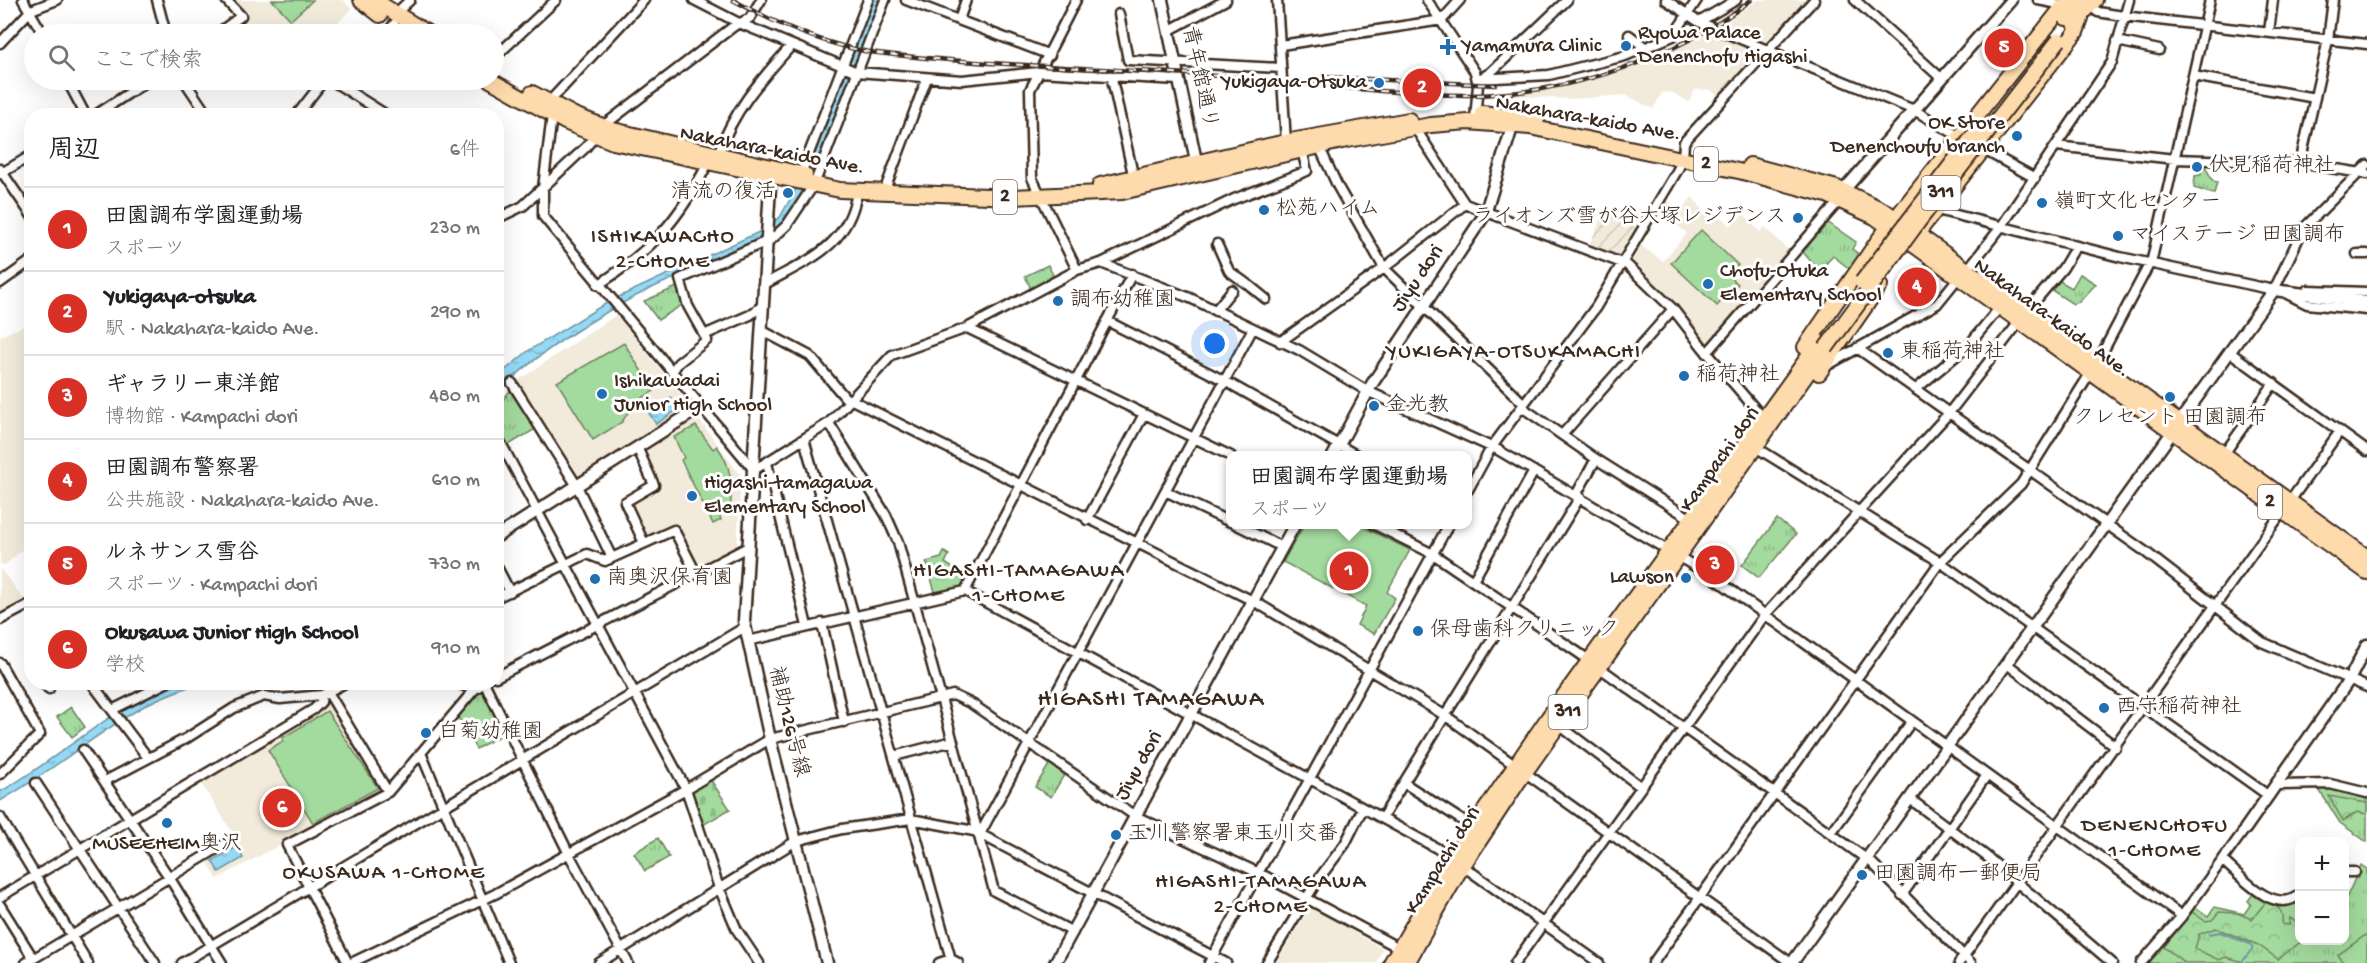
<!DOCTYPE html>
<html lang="ja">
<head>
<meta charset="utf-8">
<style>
  body { margin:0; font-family:"Gochi Hand","Klee One",sans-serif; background:#f2f2f2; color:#202124 }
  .controls { position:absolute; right:18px; bottom:18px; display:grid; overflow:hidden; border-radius:12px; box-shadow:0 6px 24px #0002 }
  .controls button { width:54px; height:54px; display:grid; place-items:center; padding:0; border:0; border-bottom:2px solid #e0e0e0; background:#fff; color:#202124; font:30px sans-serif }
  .you { position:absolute; left:1215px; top:344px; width:21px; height:21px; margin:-15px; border:4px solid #fff; border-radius:50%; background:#1a73e8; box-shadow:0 0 0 9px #1a73e833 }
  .badge { display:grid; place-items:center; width:39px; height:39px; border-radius:50%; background:#d93025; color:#fff; font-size:20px; font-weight:700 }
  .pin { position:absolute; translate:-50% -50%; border:3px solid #fff; box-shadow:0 2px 6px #0006 }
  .popup { position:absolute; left:1226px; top:451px; width:246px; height:78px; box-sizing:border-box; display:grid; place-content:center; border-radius:12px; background:#fff; filter:drop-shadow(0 2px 4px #0005); font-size:20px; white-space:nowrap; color:#757577 }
  .popup b { font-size:22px; color:#202124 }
  .popup::after { content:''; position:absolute; left:50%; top:100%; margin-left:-12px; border:12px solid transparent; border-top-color:#fff }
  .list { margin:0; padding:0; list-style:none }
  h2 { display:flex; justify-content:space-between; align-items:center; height:78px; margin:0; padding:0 24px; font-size:26px }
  h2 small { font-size:20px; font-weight:400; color:#757577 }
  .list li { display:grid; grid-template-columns:39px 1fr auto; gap:18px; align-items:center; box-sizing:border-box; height:84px; padding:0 24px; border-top:2px solid #e0e0e0 }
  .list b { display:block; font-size:22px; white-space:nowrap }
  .list p { margin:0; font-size:20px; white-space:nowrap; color:#757577 }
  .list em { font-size:20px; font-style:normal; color:#757577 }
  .icon { flex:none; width:33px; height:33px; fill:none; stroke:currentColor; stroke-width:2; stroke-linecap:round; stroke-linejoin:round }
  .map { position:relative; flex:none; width:2367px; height:963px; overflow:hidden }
  .search { position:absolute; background:#fff; box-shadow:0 6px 24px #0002; left:24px; top:24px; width:480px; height:66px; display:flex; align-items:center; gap:15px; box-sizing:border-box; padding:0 21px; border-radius:33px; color:#757577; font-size:22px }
  .panel { position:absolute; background:#fff; box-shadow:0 6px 24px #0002; left:24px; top:108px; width:480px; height:582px; border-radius:24px }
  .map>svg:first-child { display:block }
  .built { fill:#f2ebdc }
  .industrial { fill:url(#industrial-furrows) }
  .grass { fill:url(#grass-tufts); stroke:#6f825e; stroke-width:1.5 }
  .forest { fill:url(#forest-crowns); stroke:#6f825e; stroke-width:1.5 }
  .cemetery { fill:url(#cemetery-stones); stroke:#6f825e; stroke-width:1.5 }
  .garden { fill:#a3da9e; stroke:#6f825e; stroke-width:1.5 }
  .water { fill:url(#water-ripples); stroke:#7094a0; stroke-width:1.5 }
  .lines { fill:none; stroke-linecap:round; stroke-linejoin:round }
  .stream { stroke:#7094a0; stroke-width:2 }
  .minor-casing { stroke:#3b2a1e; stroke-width:13 }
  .tertiary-casing { stroke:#3b2a1e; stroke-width:15 }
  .primary-casing { stroke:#3b2a1e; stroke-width:18 }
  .minor { stroke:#fff; stroke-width:8 }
  .tertiary { stroke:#fff; stroke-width:10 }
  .primary { stroke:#fedbac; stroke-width:14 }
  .rail-casing { stroke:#3b2a1e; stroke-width:4.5 }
  .rail { stroke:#fff; stroke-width:2; stroke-dasharray:7; stroke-linecap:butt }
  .primary-bridge-casing { stroke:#3b2a1e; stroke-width:18; stroke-linecap:butt }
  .primary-bridge { stroke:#fedbac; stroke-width:14 }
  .poi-dot { fill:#1f6fb2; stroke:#fff; stroke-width:2 }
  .labels { text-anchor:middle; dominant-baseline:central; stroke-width:6; stroke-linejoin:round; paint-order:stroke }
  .shield { fill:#fff; stroke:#766a62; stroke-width:1.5 }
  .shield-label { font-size:20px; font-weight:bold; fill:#3b2a1e }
  .poi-label { font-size:21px; fill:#3b2a1e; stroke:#fff; text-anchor:start }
  .street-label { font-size:21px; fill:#3b2a1e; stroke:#fff }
  .neighbourhood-label { font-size:22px; letter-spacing:1.5px; fill:#3b2a1e; stroke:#fff }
  .quarter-label { font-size:24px; letter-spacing:1.5px; fill:#3b2a1e; stroke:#fff }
</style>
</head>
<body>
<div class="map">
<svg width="2367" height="963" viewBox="0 0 2367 963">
  <defs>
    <pattern id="industrial-furrows" width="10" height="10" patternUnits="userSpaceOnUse" patternTransform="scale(1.5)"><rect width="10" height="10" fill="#f2ebdc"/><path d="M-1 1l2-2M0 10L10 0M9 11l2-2" fill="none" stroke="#d0cabc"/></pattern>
    <pattern id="grass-tufts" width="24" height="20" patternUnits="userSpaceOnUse" patternTransform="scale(1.5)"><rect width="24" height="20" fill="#a3da9e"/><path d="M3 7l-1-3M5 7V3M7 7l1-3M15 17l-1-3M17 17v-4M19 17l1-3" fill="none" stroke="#8dbb88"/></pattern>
    <pattern id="forest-crowns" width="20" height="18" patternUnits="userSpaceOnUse" patternTransform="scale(1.5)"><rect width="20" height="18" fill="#a3da9e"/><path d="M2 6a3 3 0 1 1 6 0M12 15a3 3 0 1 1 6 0" fill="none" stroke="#8dbb88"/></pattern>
    <pattern id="cemetery-stones" width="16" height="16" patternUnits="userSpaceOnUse" patternTransform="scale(1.5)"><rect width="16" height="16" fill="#a3da9e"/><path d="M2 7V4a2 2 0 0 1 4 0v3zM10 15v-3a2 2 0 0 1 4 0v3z" fill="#8dbb88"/></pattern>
    <pattern id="water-ripples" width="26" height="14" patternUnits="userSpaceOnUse" patternTransform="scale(1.5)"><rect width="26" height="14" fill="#94daf6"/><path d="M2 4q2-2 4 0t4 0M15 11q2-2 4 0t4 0" fill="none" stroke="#80bbd2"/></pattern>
  </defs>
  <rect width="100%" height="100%" fill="#fff"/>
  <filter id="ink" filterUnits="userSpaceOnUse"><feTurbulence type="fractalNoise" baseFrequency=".0167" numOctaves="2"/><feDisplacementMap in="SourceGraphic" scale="12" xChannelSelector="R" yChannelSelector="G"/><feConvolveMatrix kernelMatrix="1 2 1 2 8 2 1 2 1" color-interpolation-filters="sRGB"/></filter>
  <g filter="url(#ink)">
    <path class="built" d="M232,0H343L352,9L326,34H255L243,23L247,15Z
      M1758,0H1810L1769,44L1719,27Z
      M1710,31L1756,52L1757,58L1720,97L1709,89L1695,90L1689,102L1671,92L1662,93L1653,109L1626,95L1570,99L1501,95L1541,90L1633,66Z
      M1692,197L1707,214L1714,210L1730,226L1744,214L1760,232L1765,227L1791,253L1706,348L1674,306L1632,262L1640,245L1663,261L1687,233L1658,210L1666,199L1681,211Z
      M616,315L690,406L578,479L516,382Z
      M31,323L32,525L29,528L31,542L5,565L0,564V336Z
      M698,418L741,476L737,546L698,567L679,531L645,540L630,504L657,488L658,483L644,453L645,449Z
      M0,568L27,603L0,617Z
      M325,701L331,702L333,712L383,789L217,879L206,859L233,844L230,838L234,835L201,783L314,714Z
      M1310,907L1383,949L1376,963H1276Z"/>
    <path class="industrial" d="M1604,212L1639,229L1624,258L1589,246Z"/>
    <path class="grass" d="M2199,163H2203L2213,181L2217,182L2214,194L2194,188L2195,176L2201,175Z
      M1827,222L1856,242L1852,249L1861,256L1851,270L1833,256L1819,271L1803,252Z
      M1048,265L1055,279L1032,291L1025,276Z
      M2080,274L2096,284L2079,302L2073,304L2050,289L2058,280L2072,288Z
      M679,286L684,304L658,320L644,301Z
      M512,388L537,428L507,446C493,419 492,412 512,388Z
      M1777,519L1796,534L1759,578L1742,565Z
      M944,552L949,555L945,563L968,578L962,589L936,595L926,562L941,558Z
      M483,688L508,731L476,749L455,712Z
      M71,707L85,727L72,737L57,717Z
      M1052,760L1067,770L1051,797L1035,787Z
      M2327,787L2367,795V842L2340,823L2318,788Z
      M658,838L669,857L645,871L634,853Z
      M2361,865L2367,869V963H2144L2194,906L2208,916L2215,907L2244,914L2251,904L2248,901L2257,888L2273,901L2299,895L2300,940H2344L2345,901Z"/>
    <path class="forest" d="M2329,796L2367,803V814L2357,812L2343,821Z
      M2266,902C2279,907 2284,910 2282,924L2289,925L2290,918L2299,925L2300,940L2302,941L2278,959L2258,945L2216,928L2199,934L2195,949L2219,960L2226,957L2240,961L2239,963H2185L2164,947L2192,912L2205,921L2212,920L2219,912L2237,913L2252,919Z"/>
    <path class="cemetery" d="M710,779L730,809L703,825L691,790Z"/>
    <path class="garden" d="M272,0H313L291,20Z
      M1701,230L1738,265L1729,276L1738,284L1717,306L1671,263Z
      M624,343L654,391L634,403L622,422L593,440L557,382Z
      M696,426L713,449L717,446C732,467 733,485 730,510L719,515L721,520L713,524L681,460L684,458L674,437Z
      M1304,525H1359L1410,550L1387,592L1395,598L1374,634L1357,625L1366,606L1283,562Z
      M327,711L378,788L313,823L268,750L283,741L282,738Z
      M2367,934V963H2344L2338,955Z"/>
    <path class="water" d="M871,0H881C867,38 852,77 838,115C824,153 811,195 784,225C759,253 700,267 665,282C619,302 527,357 497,395V377L528,351L608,302L759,232L780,217L806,171Z
      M671,397L679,409L656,424L648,412Z
      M173,683H199C181,690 161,696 144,706C94,735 51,772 0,801V792C60,758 109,709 173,683Z
      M237,847L243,858L219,872L212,861Z"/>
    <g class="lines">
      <path class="stream" d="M2209,934L2220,932L2250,944L2253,948L2241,963"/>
      <defs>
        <path id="minor" d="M23,0L43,34
          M157,0L166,34
          M694,0L739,23L857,72L962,80L1039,72L1178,80
          M906,0L1050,55
          M1076,0L1030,90L1032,178L1077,270
          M1277,0L1286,142
          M1427,0L1475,72L1478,85L1475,119
          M1666,0L1699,22L1914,110L1960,137
          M1855,0L1942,79
          M2038,0L2064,5
          M2090,6L2098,12L2123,16L2367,44
          M1119,14L1128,60L1281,68
          M394,15L410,0
          M959,20L966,0
          M1699,22L1736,0
          M1168,31L1226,0
          M2269,32L2273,0
          M217,34L241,16L226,0
          M387,34L394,24
          M1629,35L1646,48
          M2117,41L2159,50
          M0,43L31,10L57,0
          M1281,45L1442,20L1460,0
          M494,58L556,0
          M1111,75L1134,179
          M2193,76L2315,98
          M1481,78L1490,73L1567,0
          M1478,79L1549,75L1625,56L1673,36L1697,0
          M67,80L86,116
          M184,80L208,116
          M331,80L385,114
          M549,102L644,0
          M552,115L543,188V216L754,470L829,423L892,355L967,328L1077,270L1101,263L1190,298L1299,350L1367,391L1498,450L1713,577L2182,916
          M94,116L149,80
          M296,116L324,80
          M1415,128L1465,204
          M1318,144L1338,187L1384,268L1522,402L1526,410L1596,459L1691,519
          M2056,146L2175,159L2300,163L2367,174
          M1984,150L2035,178
          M718,154C735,108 759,82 791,46
          M2300,163L2328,40L2333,0
          M0,169L32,216
          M0,174L32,155
          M801,174L868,0
          M817,177L885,0
          M887,184L927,78
          M1937,210L2120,257L2274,290L2303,229L2367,165
          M496,219L523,206L586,147L603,126L734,26L750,18L761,0
          M1217,244L1229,271L1247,284
          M2357,254H2367
          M1101,263L1234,199L1307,171L1302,150
          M1967,270L2001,227L2112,62L2129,0
          M0,283L32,260
          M598,285C652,250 679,220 708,163
          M763,285C807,260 848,248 857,192
          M1250,286L1266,299
          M2308,290L2367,292
          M2287,294L2307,304L2367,310
          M1215,311L1232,290
          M2026,312L2063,268L2076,246
          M1107,321L1225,381L1358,456
          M967,328L1231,456
          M761,330L810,356L848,401
          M704,335L750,315L762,306
          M1280,342L1384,268L1465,204L1627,265L1673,309L1704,349L1758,412
          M1857,348L2143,550L2262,642L2367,687
          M1707,353L1840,200
          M2231,353L2367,451
          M2097,363L2152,259L2210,0
          M1828,365L1937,304L1958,278
          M672,372L678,363L707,340L688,306L680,279L772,239L787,225L813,186
          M512,383L577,486L612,558
          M1916,389L1968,346L2000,307
          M850,399L1257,603L1446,716L1791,963
          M829,423L886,515L898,542L994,891L1073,932
          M496,434L686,789L718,885L737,930L759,963
          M1562,435L1673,309
          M804,439L952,963
          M637,447L654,485L625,502L644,543
          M1762,451L1940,562L2269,796
          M2224,454L2274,383
          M767,463L807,626
          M1468,490L1491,448L1596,307L1677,171L1683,159L1684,142L1814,0
          M1165,491L1230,522
          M1576,495L1596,459
          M2290,501L2340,431
          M1087,520L1144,414
          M1235,524L1282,547
          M1373,524L1433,554L1589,660
          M496,565L510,592
          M1473,581L1534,471
          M965,591L1132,274
          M496,598L587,554L605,561L674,530L696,573
          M0,620L32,603
          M822,623L844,722
          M748,641L965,591L1453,857
          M0,663L40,734L0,774
          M2007,664L2116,747
          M1600,668L1872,863L1971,963
          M496,677L748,547
          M91,682L148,758
          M455,682L474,690
          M484,682L569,854L628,963
          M43,683L49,689
          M328,692L388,792
          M112,710L168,682
          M1559,725L1641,787
          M83,750L169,877L222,963
          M421,753L509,963
          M894,756L953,741
          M105,781L187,738L234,708L264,696L280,699L322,695L347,682
          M36,783L155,963
          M1404,783L1474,828
          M2277,785L2330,784L2367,793
          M1910,799L1986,856L2112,963
          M0,817L88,963
          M1382,818L1580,497
          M1831,833L1912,721
          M980,834L1252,330
          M2223,861C2241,876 2275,917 2300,894
          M1463,866L1599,963
          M2344,872H2355
          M1902,895L1987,775
          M0,897L314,709L321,702L322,695
          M0,905L33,958
          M26,963L230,841
          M182,963L745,627
          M348,963L287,845L388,792L474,690L486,682
          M351,963L495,894L686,789L770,739L953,695L972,704L1135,816L1261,874L1399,948
          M599,963L796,841L842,829L911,819L974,831L1226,963
          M939,963L951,959L958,963
          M1209,963L1449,524
          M1267,963L1317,881L1345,844L1363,808
          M1515,963L1764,616L1949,413L2020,321
          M1653,963L1940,562L2021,484L2091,372
          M1959,963L2283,511
          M2141,963L2182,916L2245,829"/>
        <path id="tertiary" d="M1162,0L1198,170
          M771,170L744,621L770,739L827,963
          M1844,190L2011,0
          M1333,456L1372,384L1485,214L1515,118
          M496,537L701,407
          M2245,829L2349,680L2367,645
          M1055,963L1295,524
          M1792,963L2274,290L2367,302"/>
        <path id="primary" d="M361,0L380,15
          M374,0L429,34
          M2066,18L2080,0
          M2074,23L2095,0
          M490,80L565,122L613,142L840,190L1013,197L1122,192L1342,141L1431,125L1468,122L1530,127L1743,172L1827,195L1875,217L2367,572
          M532,93L574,115L613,130L805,175
          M1482,113L1537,120
          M1750,165L1837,188L1885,211L2367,557
          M1100,185L1290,141L1409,120
          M1912,240L2076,32L2081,19
          M1805,347L1880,238L2068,0
          M1819,373L1880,285
          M1391,963L1453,857L1548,718L1819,342
          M1407,963L1458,873L1518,782L1819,357"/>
      </defs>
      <use href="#minor" class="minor-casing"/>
      <use href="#tertiary" class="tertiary-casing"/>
      <use href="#primary" class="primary-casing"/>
      <use href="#minor" class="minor"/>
      <use href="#tertiary" class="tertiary"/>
      <use href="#primary" class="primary"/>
      <defs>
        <path id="rail" d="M733,0C776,24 820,43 869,52C975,65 1083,67 1190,74C1282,80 1374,94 1467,95C1565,95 1673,61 1751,0
          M1324,77L1495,85"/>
      </defs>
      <use href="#rail" class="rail-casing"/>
      <use href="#rail" class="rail"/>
      <defs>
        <path id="primary-bridge" d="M1862,282L1981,126
          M1826,348L1918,222L2059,40"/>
      </defs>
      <use href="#primary-bridge" class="primary-bridge-casing"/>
      <use href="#primary-bridge" class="primary-bridge"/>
    </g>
  </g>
  <g class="poi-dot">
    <circle cx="1626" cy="46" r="6"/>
    <path d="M1445 38h6v6h6v6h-6v6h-6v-6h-6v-6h6z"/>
    <circle cx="1379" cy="83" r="6"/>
    <circle cx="2017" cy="136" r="6"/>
    <circle cx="2197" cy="167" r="6"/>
    <circle cx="788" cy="193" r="6"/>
    <circle cx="2042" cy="203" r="6"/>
    <circle cx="1264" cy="210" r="6"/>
    <circle cx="1798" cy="218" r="6"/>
    <circle cx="2118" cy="236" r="6"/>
    <circle cx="1708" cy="284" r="6"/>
    <circle cx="1058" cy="301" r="6"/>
    <circle cx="1888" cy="353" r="6"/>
    <circle cx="1684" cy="376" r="6"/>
    <circle cx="602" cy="394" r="6"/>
    <circle cx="2170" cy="397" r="6"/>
    <circle cx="1374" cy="406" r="6"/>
    <circle cx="692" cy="496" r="6"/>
    <circle cx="1686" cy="578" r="6"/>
    <circle cx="595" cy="579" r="6"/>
    <circle cx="1418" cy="631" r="6"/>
    <circle cx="2104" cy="708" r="6"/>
    <circle cx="426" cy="733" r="6"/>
    <circle cx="167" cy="823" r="6"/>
    <circle cx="1116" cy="835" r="6"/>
    <circle cx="1862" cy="875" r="6"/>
  </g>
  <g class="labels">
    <g class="shield">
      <rect x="1694" y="147" width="24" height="34" rx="4.5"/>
      <rect x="1921.5" y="176" width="39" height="34" rx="4.5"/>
      <rect x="993" y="180" width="24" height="34" rx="4.5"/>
      <rect x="2258" y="485" width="24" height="34" rx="4.5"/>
      <rect x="1548.5" y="695" width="39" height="34" rx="4.5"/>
    </g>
    <g class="shield-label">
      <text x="1706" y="164">2</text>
      <text x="1941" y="193">311</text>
      <text x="1005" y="197">2</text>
      <text x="2270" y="502">2</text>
      <text x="1568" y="712">311</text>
    </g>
    <g class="poi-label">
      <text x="1638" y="34">Ryowa Palace<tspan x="1638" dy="24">Denenchofu Higashi</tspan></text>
      <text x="1462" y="47">Yamamura Clinic</text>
      <text x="1367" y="83" text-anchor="end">Yukigaya-Otsuka</text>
      <text x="2005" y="124" text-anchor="end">OK Store<tspan x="2005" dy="24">Denenchoufu branch</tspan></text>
      <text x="2209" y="167">伏見稲荷神社</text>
      <text x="776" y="193" text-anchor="end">清流の復活</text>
      <text x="2054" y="203">嶺町文化センター</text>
      <text x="1276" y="210">松苑ハイム</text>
      <text x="1786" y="218" text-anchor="end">ライオンズ雪が谷大塚レジデンス</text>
      <text x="2130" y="236">マイステージ 田園調布</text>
      <text x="1720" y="272">Chofu-Otuka<tspan x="1720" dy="24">Elementary School</tspan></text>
      <text x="1070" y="301">調布幼稚園</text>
      <text x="1900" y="353">東稲荷神社</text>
      <text x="1696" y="376">稲荷神社</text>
      <text x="614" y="382">Ishikawadai<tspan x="614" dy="24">Junior High School</tspan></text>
      <text x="1386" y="406">金光教</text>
      <text x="2170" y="419" text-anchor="middle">クレセント 田園調布</text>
      <text x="704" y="484">Higashi-tamagawa<tspan x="704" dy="24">Elementary School</tspan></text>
      <text x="1674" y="578" text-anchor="end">Lawson</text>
      <text x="607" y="579">南奥沢保育園</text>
      <text x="1430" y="631">保母歯科クリニック</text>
      <text x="2116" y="708">西守稲荷神社</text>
      <text x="438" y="733">白菊幼稚園</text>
      <text x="1128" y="835">玉川警察署東玉川交番</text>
      <text x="167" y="845" text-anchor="middle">MUSEEHEIM奥沢</text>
      <text x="1874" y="875">田園調布一郵便局</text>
    </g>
    <g class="street-label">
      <text transform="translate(1198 78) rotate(78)">青年館通り</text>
      <text transform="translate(1588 120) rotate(10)">Nakahara-kaido Ave.</text>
      <text transform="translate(772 152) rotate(11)">Nakahara-kaido Ave.</text>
      <text transform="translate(1419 279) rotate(-56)">Jiyu dori</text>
      <text transform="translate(2051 319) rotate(36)">Nakahara-kaido Ave.</text>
      <text transform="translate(1721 460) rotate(-55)">Kampachi dori</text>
      <text transform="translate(787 722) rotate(76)">補助126号線</text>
      <text transform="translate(1140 766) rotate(-61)">Jiyu dori</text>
      <text transform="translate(1444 861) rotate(-58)">Kampachi dori</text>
    </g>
    <g class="neighbourhood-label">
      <text x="663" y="238">ISHIKAWACHO<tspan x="663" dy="25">2-CHOME</tspan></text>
      <text x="1514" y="353">YUKIGAYA-OTSUKAMACHI</text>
      <text x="1019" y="572">HIGASHI-TAMAGAWA<tspan x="1019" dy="25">1-CHOME</tspan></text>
      <text x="2155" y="827">DENENCHOFU<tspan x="2155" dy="25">1-CHOME</tspan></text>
      <text x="384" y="874">OKUSAWA 1-CHOME</text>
      <text x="1261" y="883">HIGASHI-TAMAGAWA<tspan x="1261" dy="25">2-CHOME</tspan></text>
    </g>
    <g class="quarter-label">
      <text x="1151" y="700">HIGASHI TAMAGAWA</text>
    </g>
  </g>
</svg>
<div class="controls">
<button>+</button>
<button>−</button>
</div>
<div class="you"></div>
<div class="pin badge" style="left:1349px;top:571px">1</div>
<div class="popup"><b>田園調布学園運動場</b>スポーツ</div>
<div class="pin badge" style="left:1422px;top:88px">2</div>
<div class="pin badge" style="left:1715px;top:565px">3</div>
<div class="pin badge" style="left:1917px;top:287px">4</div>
<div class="pin badge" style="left:2004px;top:48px">5</div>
<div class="pin badge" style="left:282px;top:808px">6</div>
<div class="search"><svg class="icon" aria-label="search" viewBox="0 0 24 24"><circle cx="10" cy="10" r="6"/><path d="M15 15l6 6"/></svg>ここで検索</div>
<section class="panel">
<h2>周辺<small>6件</small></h2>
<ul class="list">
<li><span class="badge">1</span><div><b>田園調布学園運動場</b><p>スポーツ</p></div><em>230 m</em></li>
<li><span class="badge">2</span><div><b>Yukigaya-otsuka</b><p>駅 · Nakahara-kaido Ave.</p></div><em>290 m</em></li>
<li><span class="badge">3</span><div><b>ギャラリー東洋館</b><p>博物館 · Kampachi dori</p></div><em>480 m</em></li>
<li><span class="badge">4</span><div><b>田園調布警察署</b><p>公共施設 · Nakahara-kaido Ave.</p></div><em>610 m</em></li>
<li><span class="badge">5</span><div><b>ルネサンス雪谷</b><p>スポーツ · Kampachi dori</p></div><em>730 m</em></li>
<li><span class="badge">6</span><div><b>Okusawa Junior High School</b><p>学校</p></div><em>910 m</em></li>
</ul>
</section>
</div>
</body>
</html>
